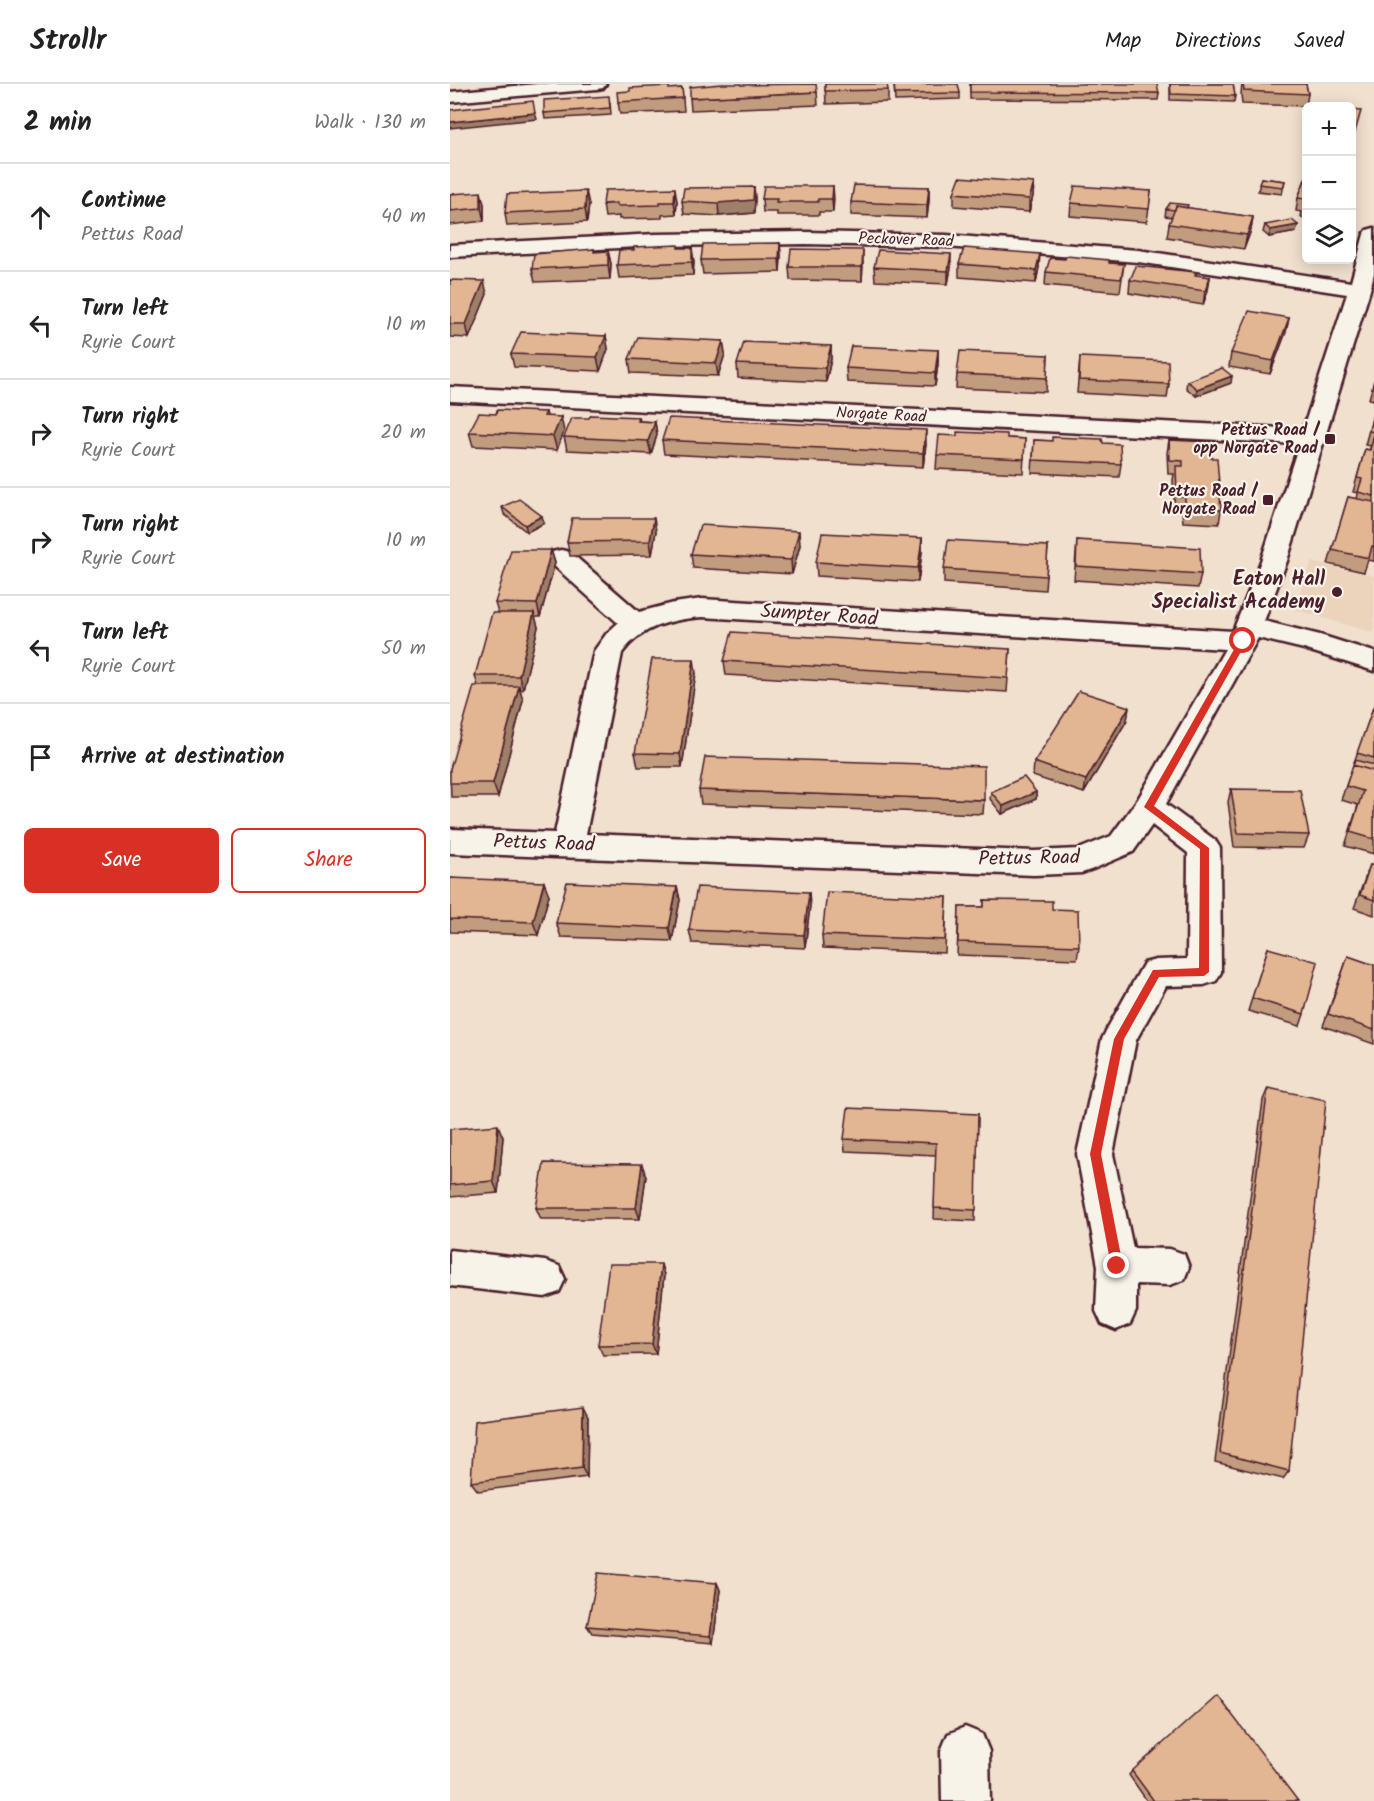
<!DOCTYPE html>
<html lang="en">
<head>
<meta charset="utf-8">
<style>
  body { margin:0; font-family:Kalam,sans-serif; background:#f2f2f2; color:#222 }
  .controls { position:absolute; right:18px; top:18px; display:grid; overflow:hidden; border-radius:9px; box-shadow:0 3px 15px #0003 }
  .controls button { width:54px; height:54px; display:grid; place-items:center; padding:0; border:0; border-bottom:2px solid #e0e0e0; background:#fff; color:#222; font:30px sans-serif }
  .stop { position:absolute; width:18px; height:18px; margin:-14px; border:4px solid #d93025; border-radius:50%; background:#fff }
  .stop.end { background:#d93025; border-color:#fff; box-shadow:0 2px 6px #0008 }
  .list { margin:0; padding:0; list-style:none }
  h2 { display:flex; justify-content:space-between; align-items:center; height:78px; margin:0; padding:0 24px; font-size:26px }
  h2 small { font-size:20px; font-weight:400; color:#767676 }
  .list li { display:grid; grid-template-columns:39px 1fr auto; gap:18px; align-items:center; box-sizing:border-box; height:108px; padding:0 24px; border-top:2px solid #e0e0e0 }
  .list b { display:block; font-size:22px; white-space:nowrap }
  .list p { margin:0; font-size:20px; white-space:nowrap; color:#767676 }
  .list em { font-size:20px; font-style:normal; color:#767676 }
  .actions { display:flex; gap:12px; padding:18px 24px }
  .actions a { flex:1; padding:14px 0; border:2px solid #d93025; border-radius:9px; text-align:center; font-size:21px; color:#d93025 }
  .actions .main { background:#d93025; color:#fff }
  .icon { flex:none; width:33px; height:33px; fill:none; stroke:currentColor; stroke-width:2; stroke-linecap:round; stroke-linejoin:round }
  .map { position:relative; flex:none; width:924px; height:1717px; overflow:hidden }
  header { display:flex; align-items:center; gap:36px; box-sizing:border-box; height:84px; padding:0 30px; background:#fff; border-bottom:2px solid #e0e0e0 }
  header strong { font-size:28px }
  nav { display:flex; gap:33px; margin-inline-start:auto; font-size:21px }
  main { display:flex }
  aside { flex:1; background:#fff }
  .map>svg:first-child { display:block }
  .built { fill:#ecd3bc }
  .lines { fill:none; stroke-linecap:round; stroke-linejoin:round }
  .minor-casing { stroke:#4a1f2b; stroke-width:5 }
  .minor { fill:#f7f3e8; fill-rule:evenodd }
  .wall { fill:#c29c7e; stroke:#4a1f2b; stroke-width:1.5 }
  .shaded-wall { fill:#9e7f67; stroke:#4a1f2b; stroke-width:1.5 }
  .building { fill:#e2b593; stroke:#4a1f2b; stroke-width:1.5 }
  .route { fill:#d93025 }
  .poi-dot { fill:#4a1f2b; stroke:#f7f3e8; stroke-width:2 }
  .labels { text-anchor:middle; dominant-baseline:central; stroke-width:4.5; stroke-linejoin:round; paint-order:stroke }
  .far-street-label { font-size:16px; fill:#4a1f2b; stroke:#f7f3e8 }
  .far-poi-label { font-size:16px; font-weight:bold; fill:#4a1f2b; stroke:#f7f3e8; text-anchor:end }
  .poi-label { font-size:20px; font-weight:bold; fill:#4a1f2b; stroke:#f7f3e8; text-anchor:end }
  .street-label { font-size:20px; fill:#4a1f2b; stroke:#f7f3e8 }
</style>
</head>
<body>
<header>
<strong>Strollr</strong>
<nav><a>Map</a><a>Directions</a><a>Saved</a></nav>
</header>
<main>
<aside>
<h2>2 min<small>Walk · 130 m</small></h2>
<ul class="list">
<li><svg class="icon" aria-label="ahead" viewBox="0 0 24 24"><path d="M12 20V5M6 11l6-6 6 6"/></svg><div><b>Continue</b><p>Pettus Road</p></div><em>40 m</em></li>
<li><svg class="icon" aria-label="left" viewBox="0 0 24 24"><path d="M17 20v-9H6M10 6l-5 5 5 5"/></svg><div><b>Turn left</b><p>Ryrie Court</p></div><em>10 m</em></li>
<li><svg class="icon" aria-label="right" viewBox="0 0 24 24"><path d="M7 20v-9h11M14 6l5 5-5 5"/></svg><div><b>Turn right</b><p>Ryrie Court</p></div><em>20 m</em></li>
<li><svg class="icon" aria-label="right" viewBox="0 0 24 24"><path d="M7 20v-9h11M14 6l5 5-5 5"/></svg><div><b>Turn right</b><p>Ryrie Court</p></div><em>10 m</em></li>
<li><svg class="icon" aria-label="left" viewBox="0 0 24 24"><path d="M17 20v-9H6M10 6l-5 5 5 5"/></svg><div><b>Turn left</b><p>Ryrie Court</p></div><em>50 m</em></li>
<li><svg class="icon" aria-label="arrive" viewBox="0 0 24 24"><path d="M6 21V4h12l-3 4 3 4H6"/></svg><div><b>Arrive at destination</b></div></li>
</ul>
<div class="actions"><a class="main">Save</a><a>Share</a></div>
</aside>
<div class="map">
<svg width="924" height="1717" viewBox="0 0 924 1717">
  <rect width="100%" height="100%" fill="#f1e0ce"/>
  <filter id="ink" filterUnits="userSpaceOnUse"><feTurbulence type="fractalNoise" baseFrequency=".0167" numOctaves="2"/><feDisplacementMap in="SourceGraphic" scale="12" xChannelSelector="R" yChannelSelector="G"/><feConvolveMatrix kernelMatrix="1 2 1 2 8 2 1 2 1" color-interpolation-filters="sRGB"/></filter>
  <g filter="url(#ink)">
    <path class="built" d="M862,478L924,492V549L843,525Z"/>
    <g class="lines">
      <defs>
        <path id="minor" d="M87,0H156L153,4L147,5L0,18V8Z
          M924,144V189L920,206L837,477L814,537L870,551L924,568V587L854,565L808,554L716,720L765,756L770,764L771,888L766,897L754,901L716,902L686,956L663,1070L683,1164L720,1165L734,1170L739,1183L734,1196L720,1201L686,1200V1227L680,1240L666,1246L652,1240L646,1227L648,1182L627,1070L652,955L657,945L694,879L706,876L737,875L738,769L702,741L683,768L643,785L632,789L584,791L0,769V745L105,749L144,567L157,549L168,539L102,480L98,474L102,468L111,466L120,468L189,528L224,519L252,515L783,547L811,477L849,360L0,317V303L853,345L897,210L688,178L496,163L355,160L206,162L0,173V161L206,150L355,148L496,151L688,166L901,198L914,150L917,146ZM252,533L775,565L688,715L661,752L629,765L584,767L136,750L172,569C192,542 220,536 252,533Z
          M0,1166L95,1177L109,1182L115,1195L109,1208L95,1213L0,1202Z
          M515,1643L532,1650L539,1667L540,1717H492L491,1667L498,1650Z"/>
      </defs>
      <use href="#minor" class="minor-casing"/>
      <use href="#minor" class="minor"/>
    </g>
    <path class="wall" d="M375,0L438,6V18L376,20Z
      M444,0L510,9V15L445,17Z
      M520,0L709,9L708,16L520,15Z
      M720,0H783L785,12L784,18L720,16Z
      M792,0H856L858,10L856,22L792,20L791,10Z
      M232,4L234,27L170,30L168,18L219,5Z
      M367,8L368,21L241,26L240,14Z
      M160,18L161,31L95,35L94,29Z
      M856,93V134L851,133L852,128L846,127L848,114Z
      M811,94L835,97L832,110L808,107Z
      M584,99L583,112L579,128L504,122V109Z
      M383,102V128H369V131H327V128H313L312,115Z
      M304,103L305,115L304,129L269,132L234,130L232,117Z
      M479,103V116L477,134L401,131V118Z
      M701,107L697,138L620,132L621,119Z
      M0,110L34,120V137L0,141Z
      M227,117L226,130L212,131V134L169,135V132L155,133L153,120Z
      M139,120L137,138L57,142L55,129Z
      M738,124L803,133L801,146L794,165L717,153L719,140L722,133L715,132L716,125Z
      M815,141L846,148L819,153L813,148Z
      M330,159L331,172L330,188L253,190L251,176Z
      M228,164L244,177L243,191L169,194L167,181Z
      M144,165L145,168L158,167L161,180L160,195L85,198L82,185Z
      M413,179L412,197L340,196L339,183Z
      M659,179L674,180L670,208L595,201L596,188Z
      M509,180L589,183L586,199L509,193Z
      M424,183H501L498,200L425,197Z
      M746,188V191L760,193L758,206L753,221L679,209L680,196Z
      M0,196L37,210L19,254L0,253Z
      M839,234L836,248L820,290L779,283L781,269Z
      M156,252L158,265L150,287L64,283L61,270Z
      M273,257L275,270L268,292L181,289L179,275Z
      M381,262V275L376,298L288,294L287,280Z
      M488,266V280L485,302L397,298L396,284Z
      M598,271L596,308L506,304L507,290Z
      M630,273L719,300L717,314L627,309Z
      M924,296V316L919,315Z
      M737,297L781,299L746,312L736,304Z
      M924,327V477L918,476L914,488L878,480L898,413L907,415L908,409L903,408L915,365L919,366L921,362L915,361Z
      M96,328L97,332L114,347L107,366L23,362L19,348L46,330Z
      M189,333L190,337L205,338L207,351L201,370L117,366L114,353L139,334Z
      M557,354L575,355L573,389L486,385L487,371Z
      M212,356L476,360L473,383L214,370Z
      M584,356L653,359L671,380L669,393L582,389Z
      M719,356L761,374L771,426L769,440L733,438L732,427H725L723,396L724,390H718L717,369Z
      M52,423L94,439L77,448L54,430Z
      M206,447L202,471L120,472L117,458Z
      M472,454V468L468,498L367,492L366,478Z
      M627,456L751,490L748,504L624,496Z
      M350,461L342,490L243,484L241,470Z
      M598,462L595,506L494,499V485Z
      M101,466L105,479L90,533H85L88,543L73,605L70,606L73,616L48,713H1L0,685L28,602L25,592L48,529L45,519Z
      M560,565L557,608L276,591L274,577Z
      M246,589L232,683H188L185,669Z
      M924,621V770L895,762L908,721L891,716Z
      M679,623L677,636L634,709L583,692L584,678Z
      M781,705L859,751L854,764L784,763L778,718Z
      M249,706L534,716L533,730L251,720Z
      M541,708H586V715L552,730L540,715Z
      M920,781L924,782V831L904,824Z
      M0,794L99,811L88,851L0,848Z
      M227,803L230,816L222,857L111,853L106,839Z
      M497,813L495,869L373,864L372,851Z
      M534,816L602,825L629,862L627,875L507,871L509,823H534Z
      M360,821L355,864L242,859L239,846Z
      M818,864L854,930L850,942L798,927Z
      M898,872L924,881V960L873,942Z
      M818,1004L839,1387L833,1395L765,1378L813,1016Z
      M528,1030L525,1137L484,1135L486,1071L395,1067L394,1055Z
      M0,1045L53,1053L48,1109L0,1113Z
      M196,1092L190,1135H91L86,1124Z
      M214,1191L206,1270L153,1271L148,1261Z
      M138,1333L137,1393L28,1407L21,1398Z
      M267,1499L270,1506L263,1559L142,1549L137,1542Z
      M682,1687L848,1717H697L679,1691Z"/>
    <path class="shaded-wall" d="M85,29L87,35L0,44V38Z
      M584,99L583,112L579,128V115Z
      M383,102L384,115L383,128L382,115Z
      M304,103L305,115L304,129L269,132L268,119Z
      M479,103V116L477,134V121Z
      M225,104L227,117L226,130L224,118Z
      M136,107L139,120L137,138L135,125Z
      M31,108L34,120V137L31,124Z
      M803,133L801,146L794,165L797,151Z
      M848,141L846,148L819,153L820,146Z
      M330,159L331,172L330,188L329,175Z
      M242,164L244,177L243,191L242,178Z
      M413,166V179L412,197V183Z
      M158,167L161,180L160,195L158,181Z
      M501,170V183L498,200V187Z
      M590,170L589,183L586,199V186Z
      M760,193L758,206L753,221L755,207Z
      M34,197L37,210L19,254L16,240Z
      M839,234L836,248L820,290L823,277Z
      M156,252L158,265L150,287L147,273Z
      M273,257L275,270L268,292L266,279Z
      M381,262V275L376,298L375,284Z
      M488,266V280L485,302V289Z
      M782,292L781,299L746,312L747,305Z
      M111,333L114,347L107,366L103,352Z
      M205,338L207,351L201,370L198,357Z
      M476,346V360L473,383V369Z
      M92,432L94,439L77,448L75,441Z
      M204,434L206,447L202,471L200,457Z
      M349,447L350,461L342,490L341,476Z
      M472,454V468L468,498V484Z
      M101,466L105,479L90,533L87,520Z
      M84,529L88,543L73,605L69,592Z
      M244,575L246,589L232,683L230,670Z
      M69,602L73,616L48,713L43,699Z
      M679,623L677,636L634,709L636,696Z
      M586,708V715L552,730L553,722Z
      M94,798L99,811L88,851L83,838Z
      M227,803L230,816L222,857L219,844Z
      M359,808L360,821L355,864L354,851Z
      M48,1041L53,1053L48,1109L43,1097Z
      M192,1080L196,1092L190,1135L186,1124Z
      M211,1180L214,1191L206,1270L202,1260Z
      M133,1323L138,1333L137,1393L132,1384Z
      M267,1499L270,1506L263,1559L260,1552Z"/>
    <path class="building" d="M272,0H291V1L366,0L367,8L240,14V3Z
      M375,0H437L438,6L375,7Z
      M444,0H508L510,9L445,10Z
      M520,0H707L709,9L520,8Z
      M720,0H783L785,12L721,10Z
      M793,0H856L858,10L794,7Z
      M219,2V5L232,4L233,14L168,18L167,8L180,7V4Z
      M159,12L160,24L94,29V16Z
      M83,17L85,29L0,38V26Z
      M902,26L911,27L903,55H902Z
      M510,93L584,99L579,115L504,109Z
      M856,93V121L854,120L855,115L848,114Z
      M811,94L835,97L833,103L809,100Z
      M404,101L479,103L477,121L401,118Z
      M314,102H383L382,115H368V118H326L327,115H312Z
      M625,102L701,107L699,125L621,119Z
      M304,103L303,116L268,119L232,117L234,104Z
      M225,104L224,118H210V121L167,122V119L153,120L155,106Z
      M136,107L135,125L55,129L57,110Z
      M31,108V124L0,127V110Z
      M720,119L738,121L737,124L726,122L725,126L716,125Z
      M726,122L803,133L797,151L719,140Z
      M842,136L848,141L820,146L815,141Z
      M330,159L329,175L251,176L253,160Z
      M228,161V164H242V178L167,181L169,166H184V163Z
      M514,164L590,170L586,186L509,180Z
      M144,165V168L158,167V181L82,185L84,170Z
      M341,165L413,166L412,183H339Z
      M428,166L501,170L498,187L424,183Z
      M616,172L659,176V179L674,180L671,195L596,188L600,174L615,175Z
      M686,182L746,188L745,191L760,193L755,207L680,196Z
      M0,196L34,197L16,240H0Z
      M799,227L839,234L823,277L781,269Z
      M71,248L156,252L147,273L61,270Z
      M188,253L273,257L266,279L179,275Z
      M294,258L381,262L375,284L287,280Z
      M401,262L488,266L485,289L396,284Z
      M510,267L598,271L597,294L507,290Z
      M630,273L718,277L719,300L629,296Z
      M772,284L782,292L747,305L737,297Z
      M47,326L96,328L94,332L111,333L103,352L19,348L29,329L46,330Z
      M924,327V348L919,347Z
      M141,331L189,333L188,337L205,338L198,357L114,353L122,334H139Z
      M219,334L476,346L473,369L212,356Z
      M507,348L557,350V354L575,355L574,375L487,371L489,351L507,352Z
      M924,350V412L908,408L912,395L907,394L915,365L920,366Z
      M602,353L652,355L653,359L670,360L671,380L583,376L584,356L602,357Z
      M719,356L760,358L761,374H767L771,426L735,424V413H727L726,382H733V377L720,376Z
      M898,413L924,418V462H922L919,474L882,466Z
      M69,415L92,432L75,441L52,423Z
      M122,434H204L200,457L117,458Z
      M250,441L349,447L341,476L241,470Z
      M372,449L472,454L468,484L366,478Z
      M498,456L598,462L596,492L494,485Z
      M627,456L750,464L751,490L626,482Z
      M61,466H101L87,520L45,519Z
      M42,529H84L69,592H25Z
      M282,548L560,565L558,594L274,577Z
      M202,575H244L230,670L185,669Z
      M24,602H69L43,699H0V685Z
      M629,607L679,623L636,696L584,678Z
      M924,621V674L907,669Z
      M255,673L534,682V716L249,706Z
      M905,676L924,681V687L903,681L902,685Z
      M903,681L924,687V755L900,748L913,707L896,702Z
      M574,693L586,708L553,722L541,708Z
      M781,705L850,706L859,751L788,749Z
      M920,781L924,782V816L910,811Z
      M0,794L94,798L83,838L0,835Z
      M117,798L227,803L219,844L106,839Z
      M247,803L359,808L354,851L239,846Z
      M377,808L497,813L495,856L372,851Z
      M534,816L602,817V825L628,826L629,862L508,858L509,823H534Z
      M818,864L868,878L854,930L802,914Z
      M898,872L924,881V946L878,930Z
      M818,1004L876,1016L839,1387L770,1369Z
      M398,1024L528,1030L526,1126L484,1124L486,1059L394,1055Z
      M48,1041L43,1097L0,1101V1045Z
      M94,1079L192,1080L186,1124H86Z
      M159,1180H211L202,1260L148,1261Z
      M133,1323L132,1384L21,1398L25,1337Z
      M148,1489L267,1499L260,1552L137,1542Z
      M767,1611L848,1717H704L682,1687Z"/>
  </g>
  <path class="route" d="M790,555L797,557L704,722L759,764V888L754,892L709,893L674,955L651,1070L673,1182L667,1187L661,1182L640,1070L664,955L703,886L749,884L750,765L694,723Z"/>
  <g class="poi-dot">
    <rect x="874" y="349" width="12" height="12" rx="3"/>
    <rect x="812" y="410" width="12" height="12" rx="3"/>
    <circle cx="887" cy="508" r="6"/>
  </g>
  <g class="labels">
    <g class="far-street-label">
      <text transform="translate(456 156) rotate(2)">Peckover Road</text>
      <text transform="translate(431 331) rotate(3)">Norgate Road</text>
    </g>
    <g class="far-poi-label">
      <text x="868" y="346">Pettus Road /<tspan x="868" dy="18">opp Norgate Road</tspan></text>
      <text x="806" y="407">Pettus Road /<tspan x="806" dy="18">Norgate Road</tspan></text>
    </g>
    <g class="poi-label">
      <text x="875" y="496">Eaton Hall<tspan x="875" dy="23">Specialist Academy</tspan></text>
    </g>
    <g class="street-label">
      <text transform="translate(369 532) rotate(4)">Sumpter Road</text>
      <text transform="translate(94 760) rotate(2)">Pettus Road</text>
      <text transform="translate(579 775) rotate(-1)">Pettus Road</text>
    </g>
  </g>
</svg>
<div class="controls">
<button>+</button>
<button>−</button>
<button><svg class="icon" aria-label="layers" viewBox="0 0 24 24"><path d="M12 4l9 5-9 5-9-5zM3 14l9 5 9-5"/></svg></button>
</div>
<div class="stop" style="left:793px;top:557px"></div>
<div class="stop end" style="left:667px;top:1182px"></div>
</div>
</main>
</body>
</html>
